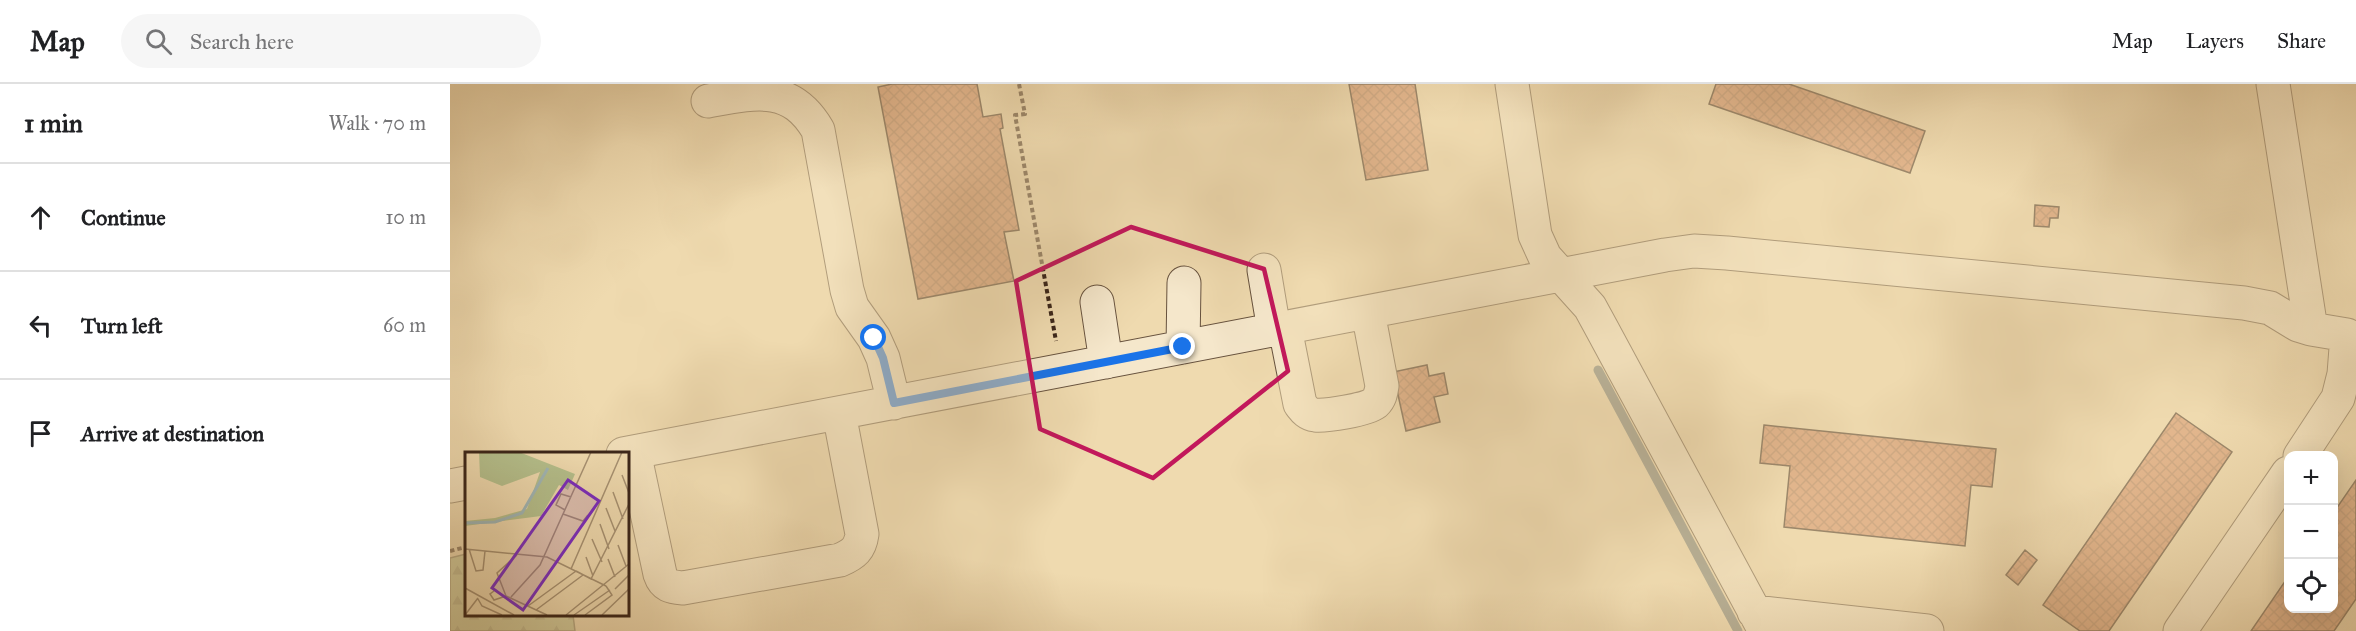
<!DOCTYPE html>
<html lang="en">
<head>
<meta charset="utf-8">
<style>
  body { margin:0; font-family:"IM FELL Great Primer",serif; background:#f6f6f6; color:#202124 }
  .controls { position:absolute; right:18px; bottom:18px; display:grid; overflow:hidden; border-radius:12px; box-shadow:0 6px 24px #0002 }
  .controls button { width:54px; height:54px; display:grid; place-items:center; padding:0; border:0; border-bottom:2px solid #e0e0e0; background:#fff; color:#202124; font:30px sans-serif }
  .stop { position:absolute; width:18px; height:18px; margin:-14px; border:4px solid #1a73e8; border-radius:50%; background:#fff }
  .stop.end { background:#1a73e8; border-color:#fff; box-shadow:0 2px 6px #0008 }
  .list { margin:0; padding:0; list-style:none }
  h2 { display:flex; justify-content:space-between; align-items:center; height:78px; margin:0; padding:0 24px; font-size:26px }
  h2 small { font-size:20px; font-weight:400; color:#757577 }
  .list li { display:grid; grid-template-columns:39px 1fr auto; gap:18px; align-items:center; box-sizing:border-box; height:108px; padding:0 24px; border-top:2px solid #e0e0e0 }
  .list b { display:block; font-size:22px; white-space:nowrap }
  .list em { font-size:20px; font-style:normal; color:#757577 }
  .icon { flex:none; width:33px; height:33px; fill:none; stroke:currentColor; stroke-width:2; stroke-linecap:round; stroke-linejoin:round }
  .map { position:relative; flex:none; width:1906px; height:547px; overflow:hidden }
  header { display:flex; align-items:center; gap:36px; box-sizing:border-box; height:84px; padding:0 30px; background:#fff; border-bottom:2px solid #e0e0e0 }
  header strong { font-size:28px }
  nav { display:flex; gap:33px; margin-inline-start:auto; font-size:21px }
  .search { width:420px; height:54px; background:#f6f6f6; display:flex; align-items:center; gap:15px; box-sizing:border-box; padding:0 21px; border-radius:33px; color:#757577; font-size:22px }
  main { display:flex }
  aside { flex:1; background:#fff }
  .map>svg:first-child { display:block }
  .forest { fill:url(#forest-firs); stroke:#787253; stroke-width:1.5 }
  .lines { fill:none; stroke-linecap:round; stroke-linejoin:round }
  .stream { stroke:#777d78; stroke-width:9 }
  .building { fill:url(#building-cross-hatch); stroke:#3a2519; stroke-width:1.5 }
  .minor-casing { stroke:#67523e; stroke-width:35 }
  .path { stroke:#3a2519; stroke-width:4; stroke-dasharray:4.5 3; stroke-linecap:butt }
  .minor { stroke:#f5e7cb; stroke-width:33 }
  .route { stroke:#1a73e8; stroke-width:8 }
  .marked { fill:none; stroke:#c2185b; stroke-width:4.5; stroke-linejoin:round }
  .inset-river { fill:none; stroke:#a0b7b7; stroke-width:3 }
  .inset-road { fill:none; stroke:#a79273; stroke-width:1.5 }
  .view { fill:#7b2cbf; fill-opacity:0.15; stroke:#7b2cbf; stroke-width:3 }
  .inset-edge { fill:none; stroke:#3a2519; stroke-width:3 }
</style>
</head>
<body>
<header>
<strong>Map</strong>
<div class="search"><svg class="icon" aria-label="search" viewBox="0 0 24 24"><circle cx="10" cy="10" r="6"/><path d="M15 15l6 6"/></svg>Search here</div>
<nav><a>Map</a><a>Layers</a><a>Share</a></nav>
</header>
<main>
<aside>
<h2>1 min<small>Walk · 70 m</small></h2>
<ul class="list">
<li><svg class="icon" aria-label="ahead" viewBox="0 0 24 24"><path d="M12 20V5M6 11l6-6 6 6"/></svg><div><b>Continue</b></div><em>10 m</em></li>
<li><svg class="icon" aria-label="left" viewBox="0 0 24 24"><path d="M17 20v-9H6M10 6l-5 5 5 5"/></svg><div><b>Turn left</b></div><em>60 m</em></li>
<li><svg class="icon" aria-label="arrive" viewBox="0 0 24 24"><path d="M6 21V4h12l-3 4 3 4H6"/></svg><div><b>Arrive at destination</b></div></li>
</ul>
</aside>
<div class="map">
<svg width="1906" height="547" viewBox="0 0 1906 547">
  <defs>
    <pattern id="forest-firs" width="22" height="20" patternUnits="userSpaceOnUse" patternTransform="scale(1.5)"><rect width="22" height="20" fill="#b5c08d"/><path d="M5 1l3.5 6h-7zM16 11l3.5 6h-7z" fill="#949c72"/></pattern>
    <pattern id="building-cross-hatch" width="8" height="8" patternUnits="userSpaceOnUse" patternTransform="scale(1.5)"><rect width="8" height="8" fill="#d38a65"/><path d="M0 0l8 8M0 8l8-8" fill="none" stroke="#ac7152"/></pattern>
  </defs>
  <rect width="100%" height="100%" fill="#efdaaf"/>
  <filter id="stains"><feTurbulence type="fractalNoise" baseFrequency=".00333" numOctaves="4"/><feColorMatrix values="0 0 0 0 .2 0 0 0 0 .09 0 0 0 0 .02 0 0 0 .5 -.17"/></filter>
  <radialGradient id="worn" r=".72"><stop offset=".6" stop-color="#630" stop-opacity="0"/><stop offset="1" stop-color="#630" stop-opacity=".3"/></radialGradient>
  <path class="forest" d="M16,470V530L123,531L125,547H0V474Z"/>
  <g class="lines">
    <path class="stream" d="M1148,286L1288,547"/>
  </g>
  <path class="building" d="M442,0H527L533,33L551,30L553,44L550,45L569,146L554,148L564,197L468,215L428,3Z
    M899,0H965L978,86L916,96Z
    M1266,0H1339L1475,47L1460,89L1259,20Z
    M1585,121L1609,123L1608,134H1600L1599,143L1584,142Z
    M977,281L979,292L994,289L998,310L984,313L990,338L956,347L943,288Z
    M1726,329L1782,368L1659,547H1630L1593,521Z
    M1314,341L1546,365L1542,403L1521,401L1515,462L1334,443L1340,382L1310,379Z
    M1906,396V515L1884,547H1801L1838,493V524H1884V428Z
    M1575,466L1587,476L1568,501L1556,491Z"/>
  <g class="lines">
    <defs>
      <path id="minor" d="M1062,0L1085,151L1095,173L1140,223L1152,245L1315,547
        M1823,0L1861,245L1897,251L1894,290L1888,314L1850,372
        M258,17C307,8 341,0 368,46L397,206L402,223L424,254L433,274L444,319
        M814,186L824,246
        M647,218L656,278
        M835,244L850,320C854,325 857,330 865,331C876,332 916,326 925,319C930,314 931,309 932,302L918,228
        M733,263L734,199
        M184,368L210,490C214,502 221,503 233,504L390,476C404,470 410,465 412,450L389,329
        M173,370L1215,171L1244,167L1277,169L1794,219L1820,224L1848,241L1861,245
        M0,402L16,399
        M1304,528L1477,547
        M1730,547L1838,389"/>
    </defs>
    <use href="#minor" class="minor-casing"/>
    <path class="path" d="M569,0L575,30L565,31L606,257
      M0,467L16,463"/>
    <use href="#minor" class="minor"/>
  </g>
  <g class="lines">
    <path class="route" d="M424,254L433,274L444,319L733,263"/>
  </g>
  <path d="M0 0H1906V547H0ZM681,143L814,185L838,287L703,394L590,345L566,197Z" fill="#efdaaf" fill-opacity=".55" fill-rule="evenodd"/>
  <path class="marked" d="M681,143L814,185L838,287L703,394L590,345L566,197Z"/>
  <g transform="translate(15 368)">
    <rect width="164" height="164" fill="#efdaaf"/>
    <path d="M14,0H54L110,22L103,38L94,33L76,64L0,74V69L30,66L62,57L75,20L37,34L15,25Z" fill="#b5c08d"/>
    <path class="inset-river" d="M0,71L30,70L57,61L83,16"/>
    <path class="inset-road" d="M157,23L164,41M148,40L158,67M141,56L150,79M100,58L91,53L96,42L106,45M98,62L118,69L123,63M135,72L144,97M127,87L137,110M153,93L161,114M0,97L82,105L141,134M4,97L11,119L18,118L20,99M52,103L32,121L41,144L82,163M121,105L128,124M143,107L150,125M106,117L157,0M111,119L126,127L164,52M0,136L49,163M150,137L164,123M29,139L25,142L29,148L41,144M46,145L75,113L126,0M13,147L17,154L37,163M63,154L111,119M71,158L118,123M0,163L13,146M101,163L164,112M109,163L145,138M120,163L147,143L141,134M137,163L164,137"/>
    <path class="view" d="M103,28L134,49L58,158L27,136Z"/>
    <rect width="164" height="164" class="inset-edge"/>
  </g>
  <rect width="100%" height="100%" filter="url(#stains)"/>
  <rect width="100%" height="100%" fill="url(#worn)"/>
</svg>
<div class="controls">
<button>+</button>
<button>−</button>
<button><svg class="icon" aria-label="locate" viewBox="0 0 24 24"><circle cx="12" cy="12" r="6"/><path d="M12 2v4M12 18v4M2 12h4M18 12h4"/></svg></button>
</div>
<div class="stop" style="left:424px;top:254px"></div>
<div class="stop end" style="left:733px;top:263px"></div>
</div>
</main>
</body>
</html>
